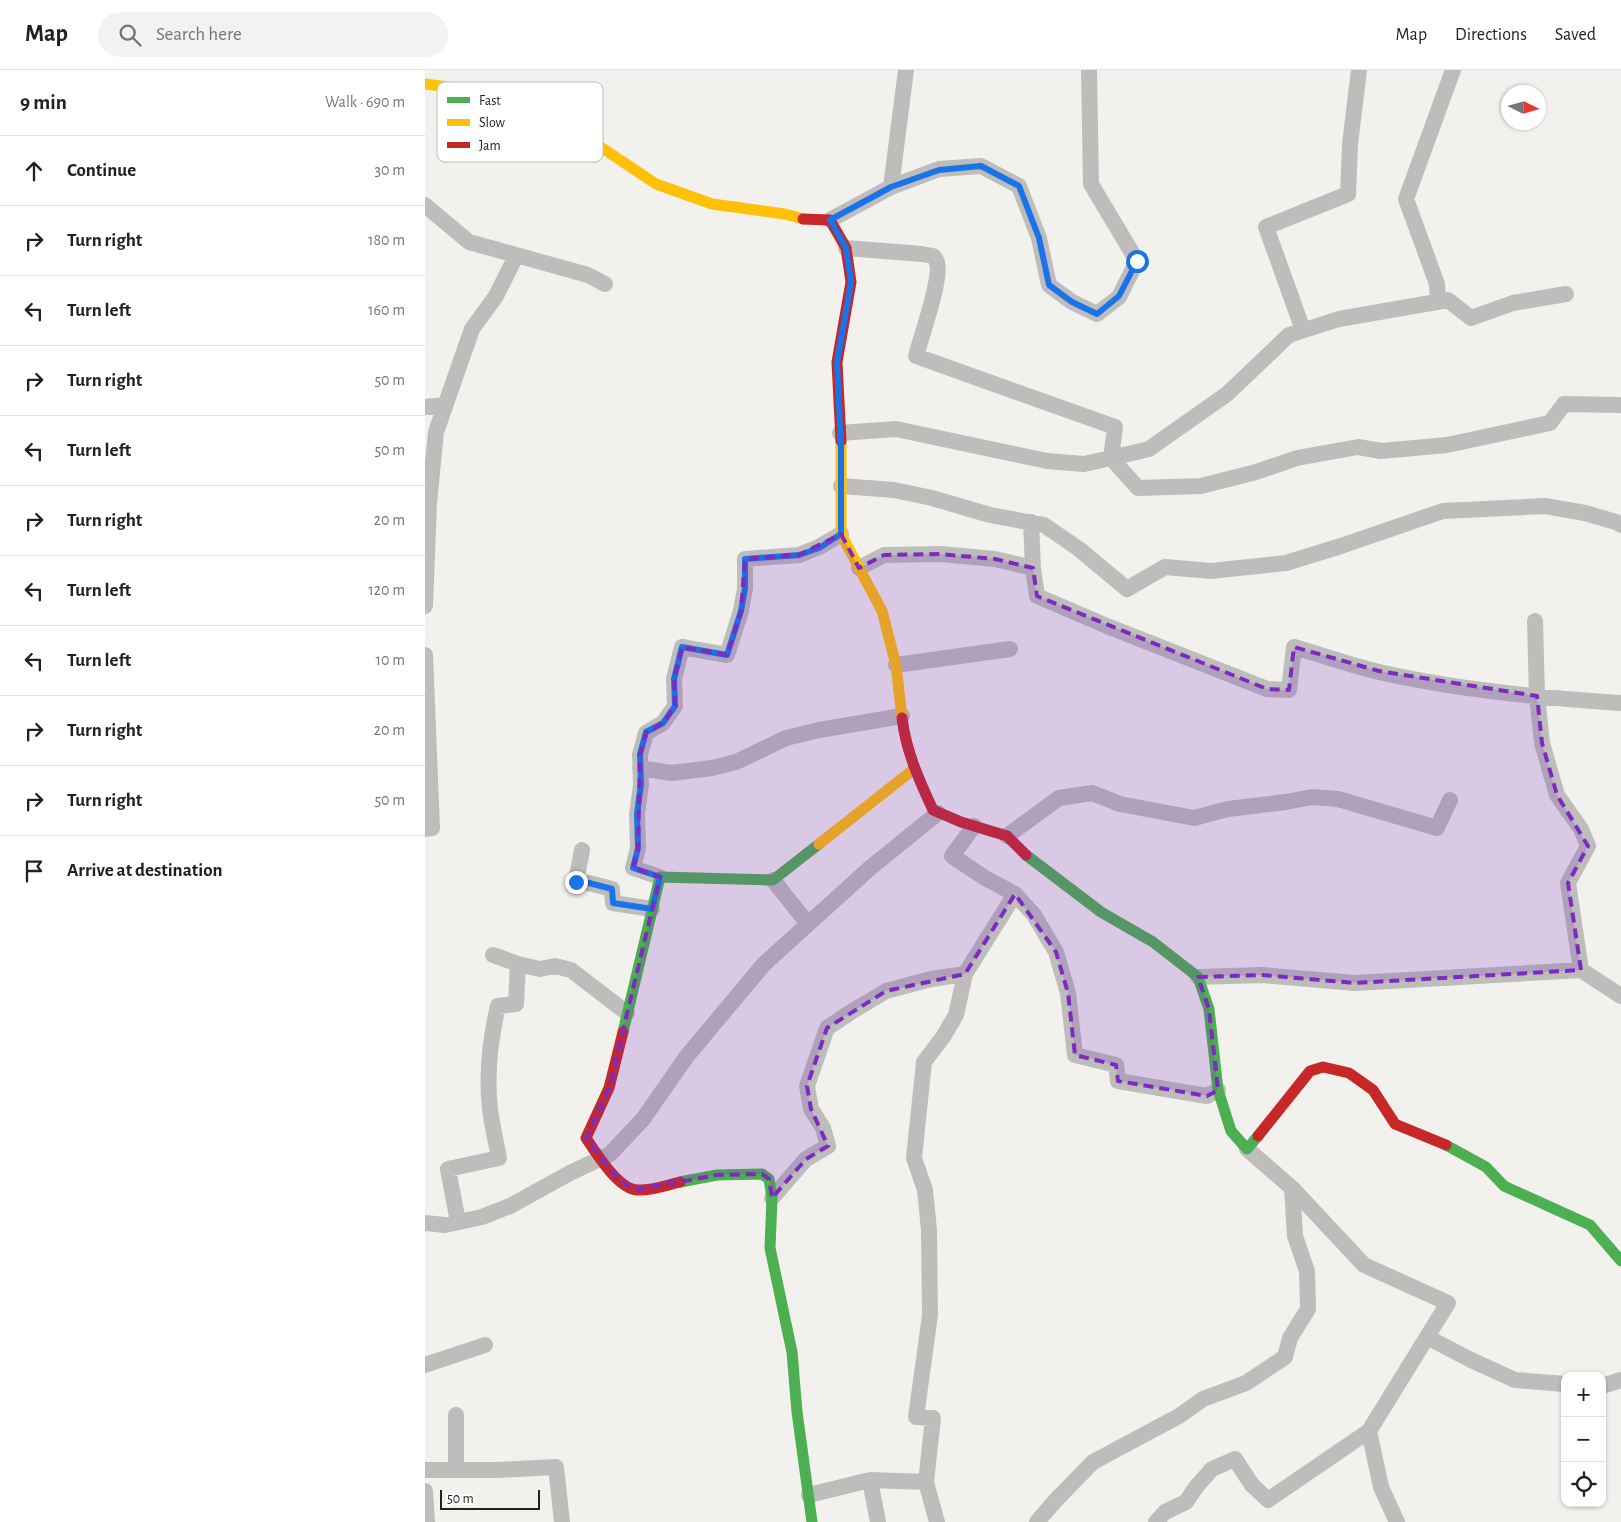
<!DOCTYPE html>
<html lang="en">
<head>
<meta charset="utf-8">
<style>
  body { margin:0; font-family:"Alegreya Sans",sans-serif; background:#f2f2f2; color:#202124 }
  .controls { position:absolute; right:15px; bottom:15px; display:grid; overflow:hidden; border-radius:10px; box-shadow:0 1px 4px #0004 }
  .controls button { width:45px; height:45px; display:grid; place-items:center; padding:0; border:0; border-bottom:1px solid #e0e0e0; background:#fff; color:#202124; font:25px sans-serif }
  .compass { position:absolute; left:1076px; top:15px; width:45px; height:45px; border-radius:50%; background:#fff; box-shadow:0 1px 4px #0004; rotate:95deg }
  .scale { position:absolute; left:15px; bottom:12px; width:100px; box-sizing:border-box; padding-left:5px; border:2px solid #222220; border-top:0; font-size:14px; line-height:18px; white-space:nowrap; color:#222220; -webkit-text-stroke:4px #fff; paint-order:stroke }
  .stop { position:absolute; width:15px; height:15px; margin:-11px; border:4px solid #1a73e8; border-radius:50%; background:#fff }
  .stop.end { background:#1a73e8; border-color:#fff; box-shadow:0 1px 5px #0008 }
  .list { margin:0; padding:0; list-style:none }
  h2 { display:flex; justify-content:space-between; align-items:center; height:65px; margin:0; padding:0 20px; font-size:21px }
  h2 small { font-size:16px; font-weight:400; color:#757577 }
  .list li { display:grid; grid-template-columns:32px 1fr auto; gap:15px; align-items:center; box-sizing:border-box; height:70px; padding:0 20px; border-top:1px solid #e0e0e0 }
  .list b { display:block; font-size:19px; white-space:nowrap }
  .list em { font-size:16px; font-style:normal; color:#757577 }
  .icon { flex:none; width:28px; height:28px; fill:none; stroke:currentColor; stroke-width:2; stroke-linecap:round; stroke-linejoin:round }
  .map { position:relative; flex:none; width:1196px; height:1452px; overflow:hidden }
  header { display:flex; align-items:center; gap:30px; box-sizing:border-box; height:70px; padding:0 25px; background:#fff; border-bottom:1px solid #e0e0e0 }
  header strong { font-size:24px }
  nav { display:flex; gap:28px; margin-inline-start:auto; font-size:18px }
  .search { width:350px; height:45px; background:#f2f2f2; display:flex; align-items:center; gap:12px; box-sizing:border-box; padding:0 18px; border-radius:28px; color:#757577; font-size:19px }
  main { display:flex }
  aside { flex:1; background:#fff }
  .map>svg:first-child { display:block }
  .lines { fill:none; stroke-linecap:round; stroke-linejoin:round }
  .street { stroke:#bebdbc; stroke-width:16 }
  .fast { stroke:#4caf50; stroke-width:11 }
  .slow { stroke:#ffc107; stroke-width:11 }
  .jam { stroke:#c62828; stroke-width:11 }
  .route { stroke:#1a73e8; stroke-width:6 }
  .marked { fill:#7b2cbf; fill-opacity:0.2; stroke:#7b2cbf; stroke-width:4; stroke-dasharray:10 6; stroke-linejoin:round }
  .key { fill:#fff; stroke:#bdbdbc; stroke-width:1 }
  .key-label { font-size:14px; fill:#222220 }
</style>
</head>
<body>
<header>
<strong>Map</strong>
<div class="search"><svg class="icon" aria-label="search" viewBox="0 0 24 24"><circle cx="10" cy="10" r="6"/><path d="M15 15l6 6"/></svg>Search here</div>
<nav><a>Map</a><a>Directions</a><a>Saved</a></nav>
</header>
<main>
<aside>
<h2>9 min<small>Walk · 690 m</small></h2>
<ul class="list">
<li><svg class="icon" aria-label="ahead" viewBox="0 0 24 24"><path d="M12 20V5M6 11l6-6 6 6"/></svg><div><b>Continue</b></div><em>30 m</em></li>
<li><svg class="icon" aria-label="right" viewBox="0 0 24 24"><path d="M7 20v-9h11M14 6l5 5-5 5"/></svg><div><b>Turn right</b></div><em>180 m</em></li>
<li><svg class="icon" aria-label="left" viewBox="0 0 24 24"><path d="M17 20v-9H6M10 6l-5 5 5 5"/></svg><div><b>Turn left</b></div><em>160 m</em></li>
<li><svg class="icon" aria-label="right" viewBox="0 0 24 24"><path d="M7 20v-9h11M14 6l5 5-5 5"/></svg><div><b>Turn right</b></div><em>50 m</em></li>
<li><svg class="icon" aria-label="left" viewBox="0 0 24 24"><path d="M17 20v-9H6M10 6l-5 5 5 5"/></svg><div><b>Turn left</b></div><em>50 m</em></li>
<li><svg class="icon" aria-label="right" viewBox="0 0 24 24"><path d="M7 20v-9h11M14 6l5 5-5 5"/></svg><div><b>Turn right</b></div><em>20 m</em></li>
<li><svg class="icon" aria-label="left" viewBox="0 0 24 24"><path d="M17 20v-9H6M10 6l-5 5 5 5"/></svg><div><b>Turn left</b></div><em>120 m</em></li>
<li><svg class="icon" aria-label="left" viewBox="0 0 24 24"><path d="M17 20v-9H6M10 6l-5 5 5 5"/></svg><div><b>Turn left</b></div><em>10 m</em></li>
<li><svg class="icon" aria-label="right" viewBox="0 0 24 24"><path d="M7 20v-9h11M14 6l5 5-5 5"/></svg><div><b>Turn right</b></div><em>20 m</em></li>
<li><svg class="icon" aria-label="right" viewBox="0 0 24 24"><path d="M7 20v-9h11M14 6l5 5-5 5"/></svg><div><b>Turn right</b></div><em>50 m</em></li>
<li><svg class="icon" aria-label="arrive" viewBox="0 0 24 24"><path d="M6 21V4h12l-3 4 3 4H6"/></svg><div><b>Arrive at destination</b></div></li>
</ul>
</aside>
<div class="map">
<svg width="1196" height="1452" viewBox="0 0 1196 1452">
  <rect width="100%" height="100%" fill="#f2f1ee"/>
  <g class="lines">
    <path class="street" d="M466,117L481,0
      M0,135L44,172L163,205L180,214
      M405,150L466,117L514,99L556,96L594,116L614,168L624,215L647,232L672,244L694,227L712,191L666,114L664,0
      M421,178L497,184L508,186C510,188 512,190 512,193C517,208 496,267 491,286L690,357L686,388L724,379L802,324L864,265L914,249L1023,230L1046,248L1088,233L1141,224
      M1013,231L1012,214L981,129L1028,0
      M878,260L841,157L923,124L925,74L934,0
      M0,337L20,335
      M415,363L471,359L622,391L659,394L686,388L713,418L776,416L831,402L872,388L933,377L956,381L1022,375L1125,353L1139,334L1196,335
      M416,416L469,420L507,428L565,445L619,455L654,479L702,519L740,497L786,501L861,493L916,476L1018,441L1120,436L1160,443L1191,452L1196,455
      M434,498L459,485L515,484L570,489L608,498L606,452
      M608,498L612,526L682,556L842,619L864,620L869,577C897,585 925,595 954,602C1033,620 1115,628 1196,633
      M0,536L4,433L11,362L47,259L71,226L91,186
      M1110,551L1112,626L1117,673L1132,725L1156,759L1163,776L1143,813L1156,900
      M0,585L7,758L0,759
      M471,595L585,579
      M215,698L246,703L287,698L311,692L361,668L394,660L477,646
      M549,756L527,786L560,808L590,824L609,845L631,882L643,923L650,985L691,995L693,1011L782,1026L793,1020
      M582,766L634,728L667,723L695,734L769,748L803,739L861,732L887,727L913,729L1012,758L1025,730
      M157,780L151,812L164,813L187,819L188,833L227,839
      M235,807L208,798L213,778L212,744L216,715L215,685L221,663L238,653L250,636L249,609L257,577L302,585L316,541L320,518V489L374,485L394,477L416,464
      M348,810L383,854
      M93,894L115,899L130,896L146,900L202,943
      M773,907L837,905L930,913L1156,900L1196,926
      M822,1079L867,1118L939,1195L1023,1233L944,1361L956,1417L972,1452
      M347,1128L381,1089L403,1076L398,1058L386,1039L382,1016L402,958L426,942L461,921L506,909L540,904
      M33,1152L23,1099L74,1088C71,1072 67,1055 65,1039C61,1004 65,970 73,936L91,934L93,894L68,885
      M0,1153L20,1155L57,1147L85,1136L145,1103L185,1084L218,1049L262,986L339,894L445,798L513,743
      M1002,1267L1046,1290L1090,1310L1140,1314
      M0,1295L60,1275
      M1177,1316L1196,1310
      M31,1345V1400
      M0,1400H71L131,1397L137,1452
      M445,1410L501,1412L512,1452
      M501,1412L508,1348L491,1347L505,1245L504,1160L500,1120L489,1088L499,992L518,967L531,945L540,904L590,824
      M0,1421L2,1452
      M384,1425L445,1410L453,1452
      M612,1452L630,1431L668,1392L754,1346L778,1329L821,1313L860,1287L865,1268L883,1239L882,1201L870,1166L867,1118
      M731,1452L740,1442L761,1432L771,1417L787,1399L810,1389L827,1415L843,1430L944,1361"/>
    <path class="fast" d="M601,785L676,842L728,872L773,907L784,939L793,1020L806,1061L822,1079L833,1066
      M198,962L235,807L348,810L394,774
      M1021,1075L1061,1097L1079,1116L1165,1155L1196,1191
      M255,1112L292,1105L337,1104L344,1109L347,1128L345,1178L367,1282L372,1342L387,1452"/>
    <path class="slow" d="M0,14L77,24L122,41L231,114L287,134L360,144L378,149
      M416,371V464L457,541L471,595L477,648
      M394,774L489,699"/>
    <path class="jam" d="M378,149L405,150L421,178L426,212L412,292L416,371
      M477,648C481,681 494,710 508,740L536,752L582,766L601,785
      M198,962L184,1018L161,1068C171,1083 193,1119 212,1120C226,1121 242,1115 255,1112
      M833,1066L885,1001L898,997L924,1003L948,1020L970,1054L1021,1075"/>
  </g>
  <g class="lines">
    <path class="route" d="M151,812L164,813L187,819L188,833L227,839L235,807L208,798L213,778L212,744L216,714L215,684L221,662L238,653L250,636L249,609L257,577L302,585L316,541L320,518V489L374,485L394,478L416,464V378L412,292L426,212L421,178L405,150L466,117L514,100L556,96L594,116L614,168L624,215L647,232L672,244L694,226L712,191"/>
  </g>
  <path class="marked" d="M416,464L434,498L459,485L515,484L570,489L608,498L612,526L842,619L864,620L869,577L954,601L1112,626L1117,673L1132,725L1163,776L1143,813L1156,900L930,913L837,905L773,907L784,939L793,1020L782,1026L693,1011L691,995L650,985L643,923L631,882L590,824L540,904L461,921L402,958L382,1016L386,1039L403,1076L381,1089L347,1128L344,1109L337,1104L292,1105L211,1120L194,1111L161,1068L184,1018L235,807L208,798L213,778L215,685L221,663L238,653L250,636L249,609L257,577L302,585L316,541L320,489L374,485Z"/>
  <rect x="12" y="12" width="166" height="80" rx="8" class="key"/>
  <rect x="22" y="27" width="23" height="6" fill="#4caf50"/>
  <rect x="22" y="49" width="23" height="7" fill="#ffc107"/>
  <rect x="22" y="72" width="23" height="6" fill="#c62828"/>
  <g class="key-label">
    <text x="54" y="35">Fast</text>
    <text x="54" y="57">Slow</text>
    <text x="54" y="80">Jam</text>
  </g>
</svg>
<div class="controls">
<button>+</button>
<button>−</button>
<button><svg class="icon" aria-label="locate" viewBox="0 0 24 24"><circle cx="12" cy="12" r="6"/><path d="M12 2v4M12 18v4M2 12h4M18 12h4"/></svg></button>
</div>
<svg class="compass" viewBox="-18 -18 36 36"><path d="M0-13l5 13h-10z" fill="#e53935"/><path d="M0 13l5-13h-10z" fill="#757577"/></svg>
<div class="scale">50 m</div>
<div class="stop" style="left:712px;top:191px"></div>
<div class="stop end" style="left:151px;top:812px"></div>
</div>
</main>
</body>
</html>
